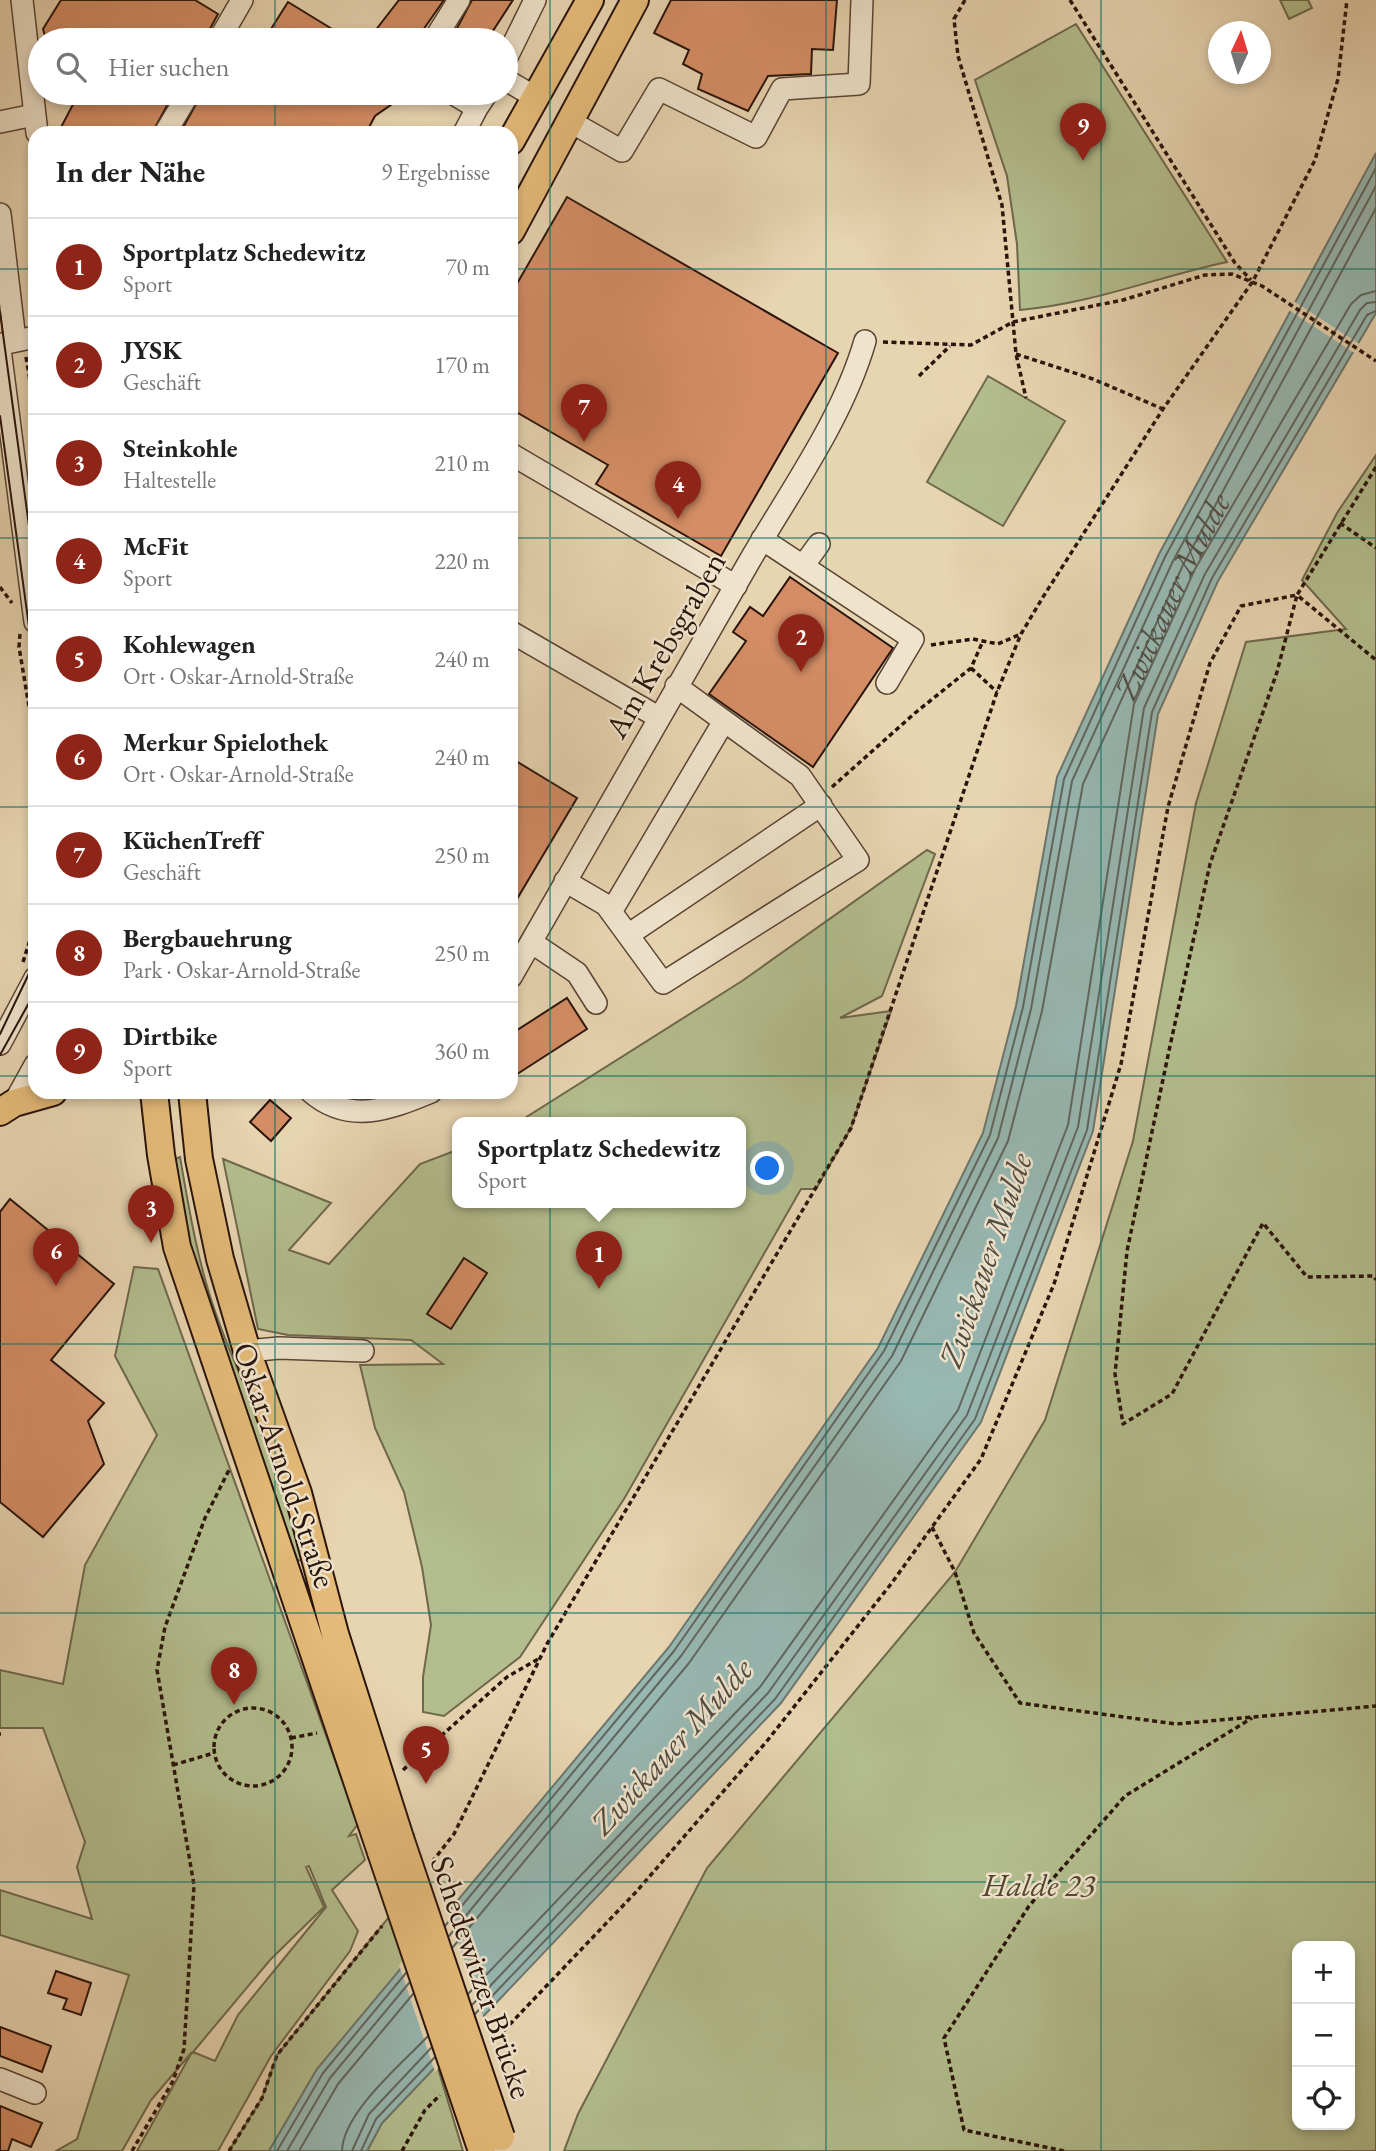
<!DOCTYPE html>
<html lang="de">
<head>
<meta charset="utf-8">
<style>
  body { margin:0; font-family:"EB Garamond",serif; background:#f2f2f2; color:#222 }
  .controls { position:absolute; right:21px; bottom:21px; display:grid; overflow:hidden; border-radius:14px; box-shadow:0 4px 10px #0003 }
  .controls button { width:63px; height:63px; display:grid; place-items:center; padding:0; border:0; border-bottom:2px solid #e0e0e0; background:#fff; color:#222; font:35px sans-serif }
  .compass { position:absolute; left:1208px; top:21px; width:63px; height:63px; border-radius:50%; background:#fff; box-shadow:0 4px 10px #0003; rotate:4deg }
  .you { position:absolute; left:768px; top:1169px; width:24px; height:24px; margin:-18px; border:5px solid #fff; border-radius:50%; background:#1a73e8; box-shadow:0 0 0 10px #1a73e833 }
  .badge { display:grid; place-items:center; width:46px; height:46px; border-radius:50%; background:#8f2418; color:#fff; font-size:23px; font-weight:700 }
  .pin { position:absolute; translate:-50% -58px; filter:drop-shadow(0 2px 4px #0008) }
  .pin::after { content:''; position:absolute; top:37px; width:24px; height:21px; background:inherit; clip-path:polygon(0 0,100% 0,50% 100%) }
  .popup { position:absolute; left:452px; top:1117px; width:294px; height:91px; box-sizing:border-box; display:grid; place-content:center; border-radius:14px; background:#fff; filter:drop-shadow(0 2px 5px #0005); font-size:23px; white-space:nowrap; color:#767676 }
  .popup b { font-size:26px; color:#222 }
  .popup::after { content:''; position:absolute; left:50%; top:100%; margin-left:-14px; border:14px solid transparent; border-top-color:#fff }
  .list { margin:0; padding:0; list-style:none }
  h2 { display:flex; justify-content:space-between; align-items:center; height:91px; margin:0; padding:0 28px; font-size:30px }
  h2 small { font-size:23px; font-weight:400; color:#767676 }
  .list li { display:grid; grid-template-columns:46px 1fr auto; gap:21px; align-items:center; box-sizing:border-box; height:98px; padding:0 28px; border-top:2px solid #e0e0e0 }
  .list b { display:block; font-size:26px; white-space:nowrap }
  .list p { margin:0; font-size:23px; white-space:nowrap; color:#767676 }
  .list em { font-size:23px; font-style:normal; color:#767676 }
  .icon { flex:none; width:38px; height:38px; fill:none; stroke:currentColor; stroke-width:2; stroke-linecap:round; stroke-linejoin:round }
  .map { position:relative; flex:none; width:1376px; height:2151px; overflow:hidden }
  .search { position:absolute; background:#fff; box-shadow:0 4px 10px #0003; left:28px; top:28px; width:490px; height:77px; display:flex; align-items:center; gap:18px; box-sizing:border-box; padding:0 24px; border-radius:38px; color:#767676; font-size:26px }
  .panel { position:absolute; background:#fff; box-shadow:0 4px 10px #0003; left:28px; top:126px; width:490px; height:973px; border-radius:21px }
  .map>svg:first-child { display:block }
  .green { fill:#b3bd8d; stroke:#6e684c; stroke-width:2; fill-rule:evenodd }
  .water { fill:#97b7b1; stroke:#6b766e; stroke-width:2 }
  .pier { fill:#e7d4b0 }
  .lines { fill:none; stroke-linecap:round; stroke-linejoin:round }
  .shore { stroke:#60665e; stroke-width:2 }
  .building { fill:#d48d65; stroke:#2a140a; stroke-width:2 }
  .minor-casing { stroke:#594434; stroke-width:24 }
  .major-casing { stroke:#2a140a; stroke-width:30 }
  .path { stroke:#2a140a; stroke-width:3.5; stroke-dasharray:5 3.5; stroke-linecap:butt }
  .minor { stroke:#efe3cc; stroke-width:21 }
  .major { stroke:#e4ba78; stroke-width:26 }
  .tram { stroke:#2a140a; stroke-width:2 }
  .major-bridge-casing { stroke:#2a140a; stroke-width:30; stroke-linecap:butt }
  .major-bridge { stroke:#e4ba78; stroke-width:26 }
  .grid { fill:none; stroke:#0f766e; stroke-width:2; stroke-opacity:0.55 }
  .labels { text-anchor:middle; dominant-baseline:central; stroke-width:5; stroke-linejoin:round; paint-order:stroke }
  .street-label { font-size:32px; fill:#2a140a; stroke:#efe3cc }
  .park-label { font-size:32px; font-style:italic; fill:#534731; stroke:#efe3cc }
  .water-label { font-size:33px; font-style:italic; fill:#504d44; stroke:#efe3cc }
</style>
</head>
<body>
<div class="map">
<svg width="1376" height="2151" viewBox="0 0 1376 2151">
  <rect width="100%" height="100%" fill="#e7d4b0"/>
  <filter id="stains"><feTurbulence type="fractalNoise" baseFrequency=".00286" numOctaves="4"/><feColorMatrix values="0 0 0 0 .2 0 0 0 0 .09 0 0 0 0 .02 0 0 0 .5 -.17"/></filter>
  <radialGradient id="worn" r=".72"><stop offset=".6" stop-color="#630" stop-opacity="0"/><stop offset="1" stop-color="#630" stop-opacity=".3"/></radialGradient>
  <path class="green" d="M1280,0H1308L1312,8L1289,19Z
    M1076,24L1227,262C1157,277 1091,304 1020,310L1017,244L1007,176L975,80Z
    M988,376L1065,421L1003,526L927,482Z
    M1376,455V2151H564L578,2114L707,1868L955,1572L1045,1420L1133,1141L1196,803L1246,642L1346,629L1302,580L1337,513ZM1297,1946H1350V2125H1297Z
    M927,850L935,854L882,996L840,1018L891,1011L851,1128L816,1189H801L624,1499L520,1657L444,1716L423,1712V1677L431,1625L422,1567L404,1492L375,1428L360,1365L443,1364L411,1340L288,1335L258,1329L223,1159L331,1203L289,1250L329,1264L420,1164L457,1150V1203H741V1123H517L742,981Z
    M180,1157C189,1209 198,1264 216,1314C245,1397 290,1473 302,1561L294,1559L196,1277L173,1160Z
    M134,1267L158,1269L358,1824L349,1836L356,1834L365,1860L332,1890L358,1931L350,1951L271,2056L218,2151H137L192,2052L151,2100L122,2151H56L77,2139L129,1975L0,1935V1890L92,1919L77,1867L85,1842L43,1728H0V1670L63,1684L85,1565L157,1435L115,1356ZM309,1866L326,1907L238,2015L215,2061L193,2052L270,1960L324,1907L306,1867Z
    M389,1917L405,1964L317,2069L269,2151H229L262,2098L277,2055Z
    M437,2065L463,2151H367L382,2123Z"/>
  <path class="water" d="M1376,153V313L1218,581L1158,714L1093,1131L981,1422L781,1703L382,2123L367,2151H269L317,2069L669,1647L878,1348L983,1133L1016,1006L1057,777L1159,554Z"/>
  <path class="pier" d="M1292,300L1361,345L1356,354L1287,309Z
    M447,1908L484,2020L435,2072L399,1965Z"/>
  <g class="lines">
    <g class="shore">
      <path d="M445,1926L674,1651L884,1351L990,1135L1023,1007L1064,779L1165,557L1376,168"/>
      <path d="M449,1936L681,1656L892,1356L998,1138L1031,1009L1072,781L1173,561L1376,186"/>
      <path id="s1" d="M453,1947L689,1663L901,1361L1008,1141L1042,1011L1083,784L1183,565L1376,208"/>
      <path d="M468,1994L760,1687L958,1410L1068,1125L1134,704L1195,569L1351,304L1361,295L1376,291"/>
      <path d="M472,2005L768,1693L967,1415L1078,1127L1144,708L1205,574L1360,310L1367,303L1376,302"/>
      <path d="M475,2014L775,1699L975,1419L1087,1130L1152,712L1212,578L1367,315L1376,311"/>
      <path d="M277,2151L323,2073L406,1973"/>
      <path d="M287,2151L330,2078L409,1983"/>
      <path d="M299,2151L338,2084L413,1994"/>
      <path d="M342,2151C343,2112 402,2064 428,2036"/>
      <path d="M352,2151L369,2114L431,2048"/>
      <path d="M361,2151L376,2119L435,2057"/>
    </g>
  </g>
  <path class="building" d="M61,0H195L218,14L204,40H46L43,29Z
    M399,0H444L416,40H368Z
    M472,0H513L487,40H473L456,30Z
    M671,0H837L833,50L812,49L811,74L768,76L748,111L698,89L702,74L683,64L689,50L654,33Z
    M288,2L350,40H264Z
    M79,93H174L152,133H58Z
    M202,93H408L375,116L366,133H180Z
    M567,197L838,353L721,556L596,484L608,465L511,409V294Z
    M790,577L893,648L813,767L709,694L746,641L733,632L750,607L763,616Z
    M511,758L577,798L511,909Z
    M567,998L587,1029L511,1078V1034Z
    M270,1100L291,1118L271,1141L250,1122Z
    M10,1199L114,1284L51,1360L104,1403L88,1421L104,1464L43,1537L0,1502V1212Z
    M464,1258L487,1273L451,1329L427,1314Z
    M56,1971L91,1983L81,2015L63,2009L67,1999L48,1993Z
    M0,2027L51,2046L42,2072L0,2056Z
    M0,2106L42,2123L31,2147L12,2139L8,2151H0Z"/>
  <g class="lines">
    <defs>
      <path id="minor" d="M22,0L37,133
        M219,40L242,0
        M434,40L459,0
        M506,59L535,0
        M506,80L535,97
        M452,93L477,108L487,93
        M0,122L34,115
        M571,122L622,151L659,89L756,137L782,89L859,84L862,0
        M165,133L189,93
        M464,133L477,108
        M0,214L15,340
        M2,344L35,337
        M0,349L35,622
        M511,454L736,586
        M762,539L913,639L887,683
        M803,566L819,544
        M511,632L658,717
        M565,881L606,905L663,983L858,860L800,776L676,686
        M611,912L724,721
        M628,935L821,805
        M531,942L577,973L596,1003
        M511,977C590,838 670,700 749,562C790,491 842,420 865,341
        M0,1044L35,978
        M311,1092C349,1125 390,1109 431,1092
        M14,1103L35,1065
        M247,1351L279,1348L363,1351
        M0,2079L35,2093"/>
      <path id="major" d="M511,141L590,0
        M511,231L635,0
        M154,1092L161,1155L177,1247L381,1852
        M192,1092L199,1159L220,1259L247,1351L298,1493L335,1634L400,1838
        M0,1112L14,1103L53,1092"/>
    </defs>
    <use href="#minor" class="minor-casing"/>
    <use href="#major" class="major-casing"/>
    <path class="path" d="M965,0L954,19L958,56L1002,205L1016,354L1026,398
      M1070,0L1235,263L1251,280
      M883,342L971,345L1013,322L1123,300L1205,275L1232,274L1262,286L1376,361
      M1016,354L1093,379L1163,409
      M26,357L35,410
      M919,376L950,346
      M1376,467L1297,595L1376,660
      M1340,523L1376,548
      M0,587L12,603
      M20,634L19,647L35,742
      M931,645L973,639L998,644L1021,634
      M971,668L997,692
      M832,787L915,713L971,668L983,641
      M23,962L35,924
      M932,1527L955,1572L974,1633L1020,1703L1176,1724L1376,1706
      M214 1747a39 39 0 1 1 78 0a39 39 0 1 1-78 0Z
      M0,1734H1
      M291,1738L317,1733
      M173,1765L214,1753
      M403,1770L507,1677L540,1658
      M432,1862L454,1834L547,1644L851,1128L997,692L1021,634L1043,597L1163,409L1253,281L1315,160L1338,79L1347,0
      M492,2043L636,1892L767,1741L891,1584L981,1459L1054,1284L1121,1064L1168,807L1210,663L1241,606L1297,595L1277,672L1210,864L1170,1046L1127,1251L1115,1374L1123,1424L1172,1394L1263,1223L1307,1277L1374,1276L1376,1280
      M132,2151L173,2081L184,2049L194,1885L157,1670L165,1627L205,1518L229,1470
      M229,2151L262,2098L277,2055L382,1926
      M402,2151L425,2110L440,2095
      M1064,2151L964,2130L944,2038L1029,1906L1125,1796L1252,1718"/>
    <use href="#minor" class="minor"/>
    <use href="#major" class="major"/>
    <path class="tram" d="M0,312L35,570
      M0,416L35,670
      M0,1034L35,961
      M0,1055L35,992"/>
    <defs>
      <path id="major-bridge" d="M400,1838L501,2137
        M381,1852L482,2151"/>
    </defs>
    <use href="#major-bridge" class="major-bridge-casing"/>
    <use href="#major-bridge" class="major-bridge"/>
  </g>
  <path class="grid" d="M275,0V40M550,0V2151M826,0V2151M1101,0V2151M275,93V133M0,269H35M511,269H1376M0,538H35M511,538H1376M0,807H35M511,807H1376M0,1076H35M511,1076H1376M275,1092V2151M0,1344H1376M0,1613H1376M0,1882H1376"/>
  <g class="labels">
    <g class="street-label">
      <text transform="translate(665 645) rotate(-60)">Am Krebsgraben</text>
      <text transform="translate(285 1465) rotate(71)">Oskar-Arnold-Straße</text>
      <text transform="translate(482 1977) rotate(71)">Schedewitzer Brücke</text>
    </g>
    <g class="park-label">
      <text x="1039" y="1885">Halde 23</text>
    </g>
    <g class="water-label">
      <text stroke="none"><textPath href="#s1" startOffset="1556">Zwickauer Mulde</textPath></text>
      <text transform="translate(985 1260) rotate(-71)">Zwickauer Mulde</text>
      <text transform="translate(671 1746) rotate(-48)">Zwickauer Mulde</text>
    </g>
  </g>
  <rect width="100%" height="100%" filter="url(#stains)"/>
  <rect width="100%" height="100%" fill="url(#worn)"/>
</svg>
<div class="controls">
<button>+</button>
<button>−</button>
<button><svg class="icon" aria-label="locate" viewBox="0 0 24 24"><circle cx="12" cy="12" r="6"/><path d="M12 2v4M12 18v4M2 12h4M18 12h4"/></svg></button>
</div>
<svg class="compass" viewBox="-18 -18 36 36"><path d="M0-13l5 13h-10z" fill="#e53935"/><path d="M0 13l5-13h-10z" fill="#767676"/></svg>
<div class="you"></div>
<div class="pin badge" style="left:599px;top:1289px">1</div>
<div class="popup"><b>Sportplatz Schedewitz</b>Sport</div>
<div class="pin badge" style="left:801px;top:672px">2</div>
<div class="pin badge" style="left:151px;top:1243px">3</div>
<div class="pin badge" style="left:678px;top:519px">4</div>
<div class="pin badge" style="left:426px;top:1784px">5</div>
<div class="pin badge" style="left:56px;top:1286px">6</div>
<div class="pin badge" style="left:584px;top:442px">7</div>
<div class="pin badge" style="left:234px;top:1705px">8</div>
<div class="pin badge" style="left:1083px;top:161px">9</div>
<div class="search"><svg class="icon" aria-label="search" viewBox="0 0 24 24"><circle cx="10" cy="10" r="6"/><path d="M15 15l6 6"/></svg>Hier suchen</div>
<section class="panel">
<h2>In der Nähe<small>9 Ergebnisse</small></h2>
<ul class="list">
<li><span class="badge">1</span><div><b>Sportplatz Schedewitz</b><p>Sport</p></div><em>70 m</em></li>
<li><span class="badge">2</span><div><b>JYSK</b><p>Geschäft</p></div><em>170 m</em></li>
<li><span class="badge">3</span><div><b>Steinkohle</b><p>Haltestelle</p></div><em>210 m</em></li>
<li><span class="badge">4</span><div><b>McFit</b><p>Sport</p></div><em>220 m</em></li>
<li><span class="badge">5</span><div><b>Kohlewagen</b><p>Ort · Oskar-Arnold-Straße</p></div><em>240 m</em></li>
<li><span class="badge">6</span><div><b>Merkur Spielothek</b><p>Ort · Oskar-Arnold-Straße</p></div><em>240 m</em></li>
<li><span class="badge">7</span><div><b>KüchenTreff</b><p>Geschäft</p></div><em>250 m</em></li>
<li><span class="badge">8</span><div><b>Bergbauehrung</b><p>Park · Oskar-Arnold-Straße</p></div><em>250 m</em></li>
<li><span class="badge">9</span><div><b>Dirtbike</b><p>Sport</p></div><em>360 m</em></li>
</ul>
</section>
</div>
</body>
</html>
